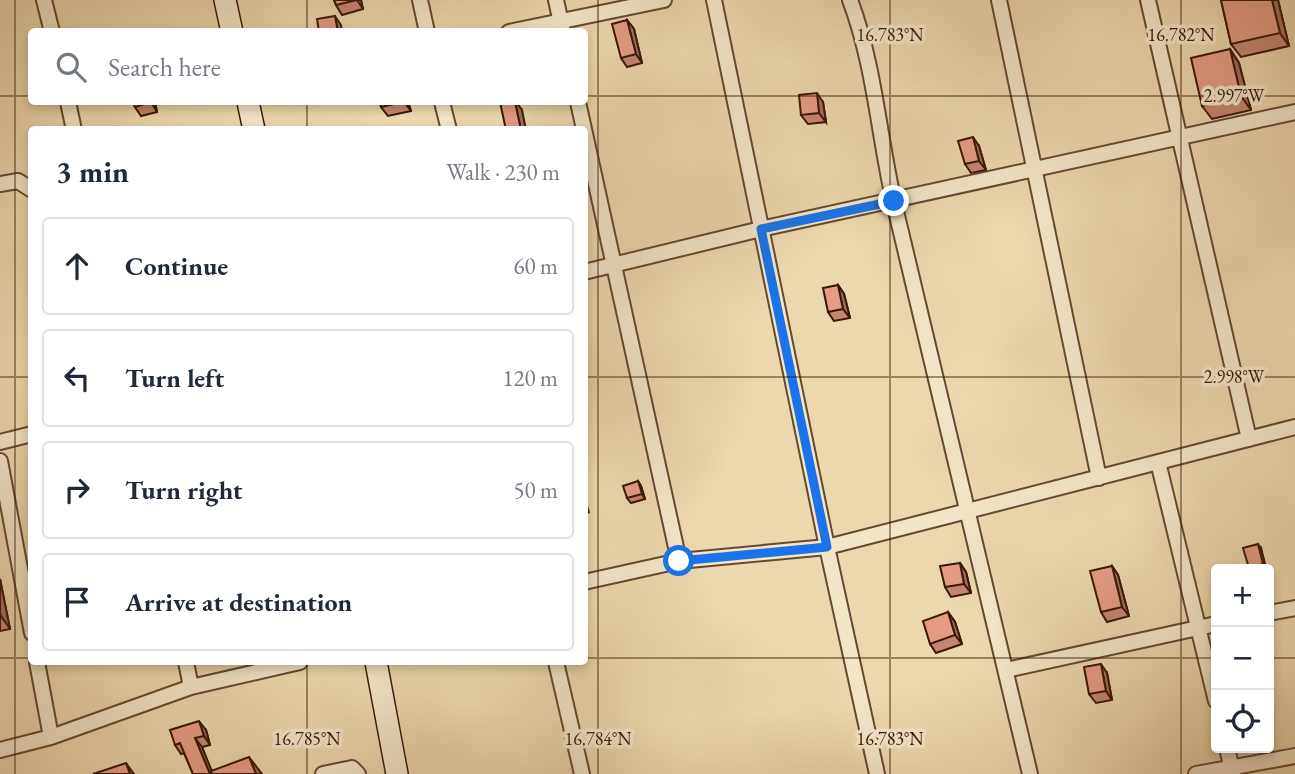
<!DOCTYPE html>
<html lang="en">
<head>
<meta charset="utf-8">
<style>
  body { margin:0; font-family:"EB Garamond",serif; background:#f6f6f7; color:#1f2937 }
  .controls { position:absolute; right:21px; bottom:21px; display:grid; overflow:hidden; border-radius:7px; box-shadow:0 4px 10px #0003 }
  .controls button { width:63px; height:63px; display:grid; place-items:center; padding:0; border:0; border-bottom:2px solid #e0e1e3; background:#fff; color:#1f2937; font:35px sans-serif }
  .stop { position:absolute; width:21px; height:21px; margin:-16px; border:5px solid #1a73e8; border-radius:50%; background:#fff }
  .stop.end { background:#1a73e8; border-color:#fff; box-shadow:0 2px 7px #0008 }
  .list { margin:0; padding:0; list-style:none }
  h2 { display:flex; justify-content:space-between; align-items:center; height:91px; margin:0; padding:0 28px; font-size:30px }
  h2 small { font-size:23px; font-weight:400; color:#747a83 }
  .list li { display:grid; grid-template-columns:46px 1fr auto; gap:21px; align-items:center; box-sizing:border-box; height:98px; margin:0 14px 14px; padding:0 14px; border:2px solid #e0e1e3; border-radius:7px }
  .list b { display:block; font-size:26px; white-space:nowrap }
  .list em { font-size:23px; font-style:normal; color:#747a83 }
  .icon { flex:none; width:38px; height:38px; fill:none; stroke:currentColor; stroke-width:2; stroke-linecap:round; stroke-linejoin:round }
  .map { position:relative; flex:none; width:1295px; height:774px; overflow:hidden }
  .search { position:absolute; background:#fff; box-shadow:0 4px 10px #0003; left:28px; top:28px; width:560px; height:77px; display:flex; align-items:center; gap:18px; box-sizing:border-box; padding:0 24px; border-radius:7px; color:#747a83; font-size:26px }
  .panel { position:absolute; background:#fff; box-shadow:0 4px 10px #0003; left:28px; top:126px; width:560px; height:539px; border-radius:7px }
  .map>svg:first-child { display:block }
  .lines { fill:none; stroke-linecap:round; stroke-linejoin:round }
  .street-casing { stroke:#664830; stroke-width:18 }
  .secondary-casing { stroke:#391807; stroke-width:24 }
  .street { stroke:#f2e6c9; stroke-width:14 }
  .secondary { stroke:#f2e6c9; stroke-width:21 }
  .wall { fill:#c58671; stroke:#391807; stroke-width:2 }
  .shaded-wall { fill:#a06d5c; stroke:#391807; stroke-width:2 }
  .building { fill:#e59c83; stroke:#391807; stroke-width:2 }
  .route { stroke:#1a73e8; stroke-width:9 }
  .ticks { fill:none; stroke:#391807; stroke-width:2; stroke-opacity:0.45 }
  .ticks-label { font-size:18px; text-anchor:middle; fill:#391807; stroke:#f2e6c9; stroke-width:7; stroke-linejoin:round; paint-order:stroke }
</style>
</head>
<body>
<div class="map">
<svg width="1295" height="774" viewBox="0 0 1295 774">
  <rect width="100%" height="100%" fill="#ebd8ac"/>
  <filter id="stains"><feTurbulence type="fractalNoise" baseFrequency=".00286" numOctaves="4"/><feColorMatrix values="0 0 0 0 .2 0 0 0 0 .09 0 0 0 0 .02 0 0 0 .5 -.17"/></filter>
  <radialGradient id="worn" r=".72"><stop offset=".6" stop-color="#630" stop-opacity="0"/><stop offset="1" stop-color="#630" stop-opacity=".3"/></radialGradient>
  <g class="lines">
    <defs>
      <path id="street" d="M44,0L52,32
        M420,0L427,32
        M556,0L563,32
        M714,0L827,547L877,774
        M850,0C875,66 879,139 895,207C941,396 986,585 1030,774
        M999,0L1099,478
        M1148,0L1249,439
        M509,32L664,0
        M68,102L74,130
        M442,102L449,130
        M578,102L679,561
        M0,184L18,181L32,190
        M584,272L761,229L1295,112
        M0,442L32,434
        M0,461L32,633
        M1158,462L1216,701
        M584,582L679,561L827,547L1295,427
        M1269,613L1295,608
        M37,662L51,737
        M186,662L191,687
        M556,662L582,774
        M1006,670L1216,624
        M1227,748L1233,774
        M0,750L51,737L191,687L300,662
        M323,774L352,768L358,774
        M1196,774L1295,756"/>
      <path id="secondary" d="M225,0L232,32
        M248,102L254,130
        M376,662L397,774"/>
    </defs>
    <use href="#street" class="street-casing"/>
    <use href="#secondary" class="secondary-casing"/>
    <use href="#street" class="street"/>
    <use href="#secondary" class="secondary"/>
  </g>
  <path class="wall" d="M334,0H361L363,9L342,15L336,5Z
    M1221,0H1278L1289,46L1241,57L1231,44Z
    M627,20L634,29L642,63L627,67L621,58Z
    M1230,49L1239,63L1251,110L1212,119L1202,106Z
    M133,102H155L157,112L141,116L135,107Z
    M380,102H408L411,111L388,116L381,107Z
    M823,102L826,122L808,124L801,115Z
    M979,146L986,170L971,173L965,164Z
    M838,285L844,294L850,318L834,321L828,312Z
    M638,481L641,486L645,499L631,503L627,498Z
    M1261,548L1266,569H1249V568Z
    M960,563L966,572L971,593L951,597L945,587Z
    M1112,566L1118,575L1129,616L1107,622L1101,612Z
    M0,579L10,629L0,631Z
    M948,612L955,622L962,644L936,653L930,644Z
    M1107,673L1112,700L1096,703L1089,694Z
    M206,730L210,745L202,747L211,770L262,774H193L184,753L181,754L175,745Z"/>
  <path class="shaded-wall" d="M357,0H361L363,9Z
    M1272,0H1278L1289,46L1280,33Z
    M335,16L341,25L342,32H338Z
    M627,20L634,29L642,63L636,54Z
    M1230,49L1239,63L1251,110L1241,96Z
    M817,93L823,102L826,122L819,113Z
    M151,102H155L157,112Z
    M404,102H408L411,111Z
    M515,102H516L522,110L526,130H521Z
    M973,137L979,146L986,170L979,161Z
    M838,285L844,294L850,318L843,309Z
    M638,481L641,486L645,499L642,494Z
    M584,495L589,513L584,507Z
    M1258,544L1261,548L1266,569L1263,564Z
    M960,563L966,572L971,593L964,584Z
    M1112,566L1118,575L1129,616L1122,607Z
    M0,579L10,629L1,616L0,613Z
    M948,612L955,622L962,644L955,635Z
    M1101,664L1107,673L1112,700L1106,691Z
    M199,721L206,730L210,745L204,736Z
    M195,738L202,747L213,774H210Z
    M249,757L262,774H256Z
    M126,763L134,774H130Z"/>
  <path class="building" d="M334,0H357L336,5Z
    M1221,0H1272L1280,33L1231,44Z
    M335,16L338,32H319L317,19Z
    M627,20L636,54L621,58L612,24Z
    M1230,49L1241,96L1202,106L1191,58Z
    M817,93L819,113L801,115L799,95Z
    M133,102H151L135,107Z
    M380,102H403L381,107Z
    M500,102H515L521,130H506Z
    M973,137L979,161L965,164L958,141Z
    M838,285L843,309L828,312L823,288Z
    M638,481L642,494L627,498L623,486Z
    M1258,544L1263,564L1249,568L1243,548Z
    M960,563L964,584L945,587L940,566Z
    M1112,566L1122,607L1101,612L1090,571Z
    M948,612L955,635L930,644L923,621Z
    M1101,664L1106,691L1089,694L1084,667Z
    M199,721L204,736L195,738L210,774H193L180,743L175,745L170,730Z
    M249,757L256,774H212L211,771Z
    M126,763L130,774H93Z"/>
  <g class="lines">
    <path class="route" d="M679,561L827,547L761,229L894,201"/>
  </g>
  <path class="ticks" d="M15,0V774M307,0V32M598,0V774M890,0V774M1181,0V774M0,96H32M584,96H1295M307,102V130M0,377H32M584,377H1295M0,658H32M584,658H1216M1269,658H1295M307,662V774"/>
  <g class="ticks-label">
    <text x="890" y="41">16.783°N</text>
    <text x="1181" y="41">16.782°N</text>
    <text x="1234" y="102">2.997°W</text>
    <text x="1234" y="383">2.998°W</text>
    <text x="307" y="745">16.785°N</text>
    <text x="598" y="745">16.784°N</text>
    <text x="890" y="745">16.783°N</text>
  </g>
  <rect width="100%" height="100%" filter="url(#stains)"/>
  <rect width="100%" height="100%" fill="url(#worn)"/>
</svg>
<div class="controls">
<button>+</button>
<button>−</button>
<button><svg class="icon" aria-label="locate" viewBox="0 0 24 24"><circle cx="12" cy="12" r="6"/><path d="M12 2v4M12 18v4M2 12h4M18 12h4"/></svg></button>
</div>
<div class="stop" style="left:679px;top:561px"></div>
<div class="stop end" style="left:894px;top:201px"></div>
<div class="search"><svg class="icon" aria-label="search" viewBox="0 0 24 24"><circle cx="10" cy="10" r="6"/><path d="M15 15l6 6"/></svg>Search here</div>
<section class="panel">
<h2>3 min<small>Walk · 230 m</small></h2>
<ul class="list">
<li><svg class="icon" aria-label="ahead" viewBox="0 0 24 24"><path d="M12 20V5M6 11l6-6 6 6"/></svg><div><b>Continue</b></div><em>60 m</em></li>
<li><svg class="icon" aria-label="left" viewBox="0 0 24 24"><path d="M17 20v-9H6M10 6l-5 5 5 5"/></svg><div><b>Turn left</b></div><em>120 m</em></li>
<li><svg class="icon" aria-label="right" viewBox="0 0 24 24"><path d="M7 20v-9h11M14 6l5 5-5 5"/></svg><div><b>Turn right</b></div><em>50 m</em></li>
<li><svg class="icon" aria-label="arrive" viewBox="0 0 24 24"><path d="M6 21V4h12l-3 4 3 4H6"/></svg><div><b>Arrive at destination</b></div></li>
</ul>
</section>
</div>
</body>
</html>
